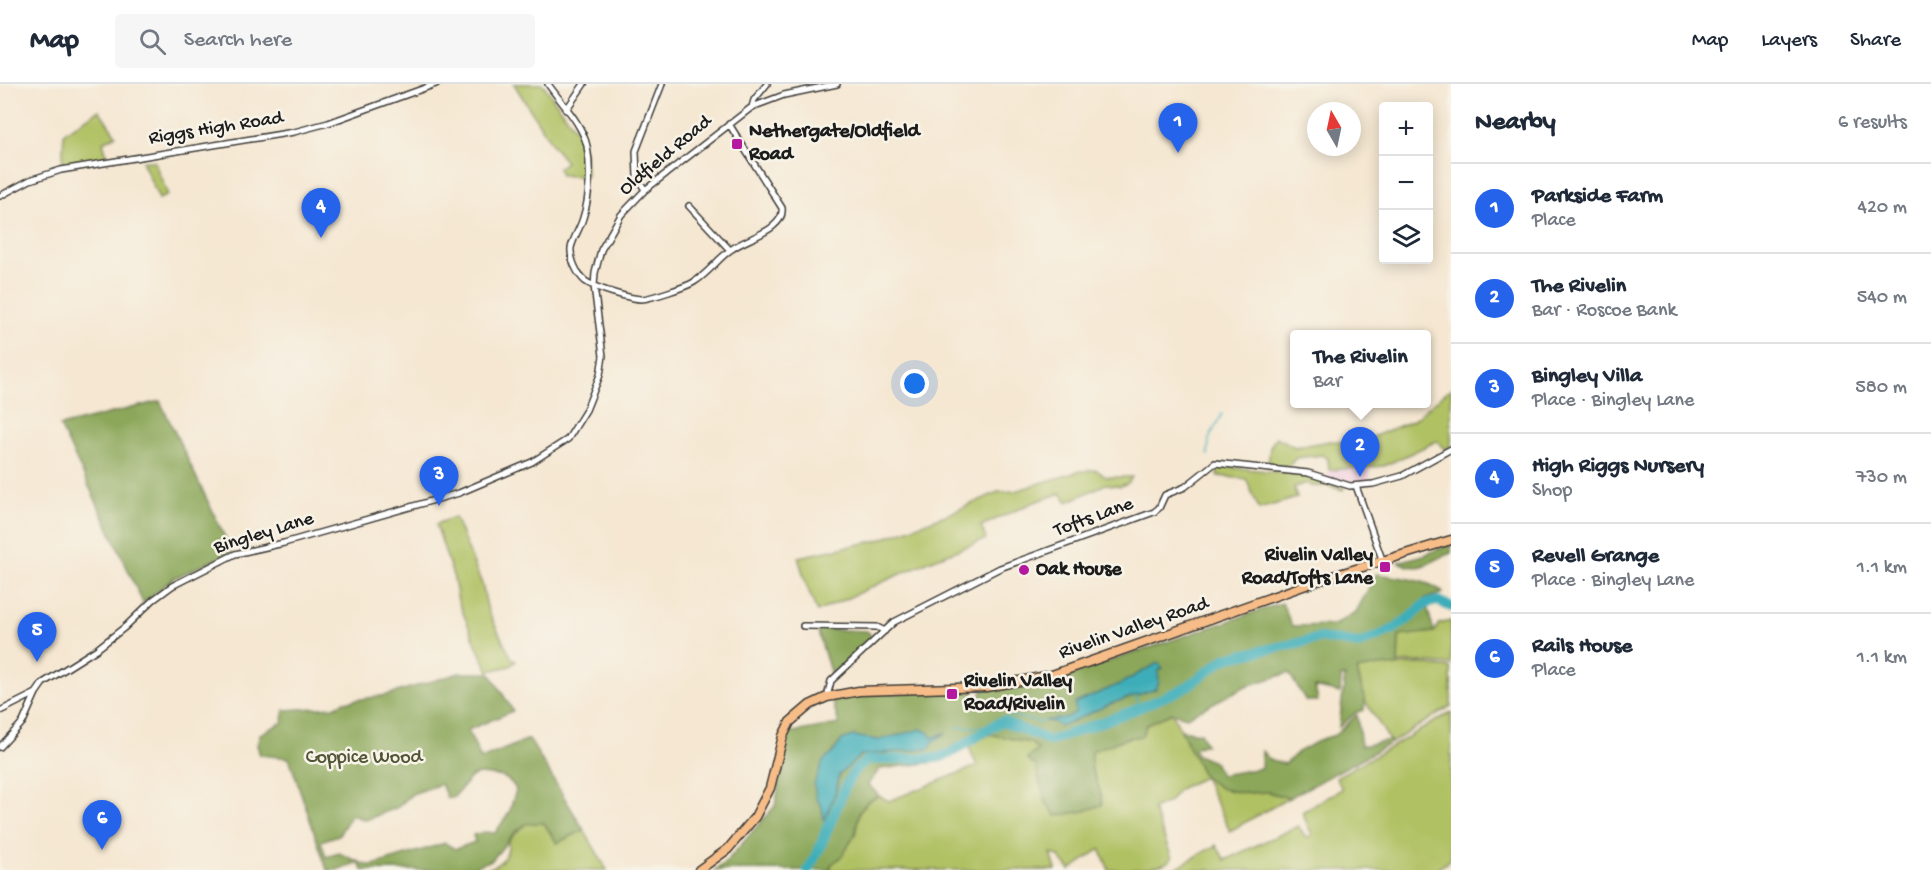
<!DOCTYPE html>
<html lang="en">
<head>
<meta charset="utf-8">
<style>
  body { margin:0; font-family:"Gochi Hand",sans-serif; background:#f6f6f7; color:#1f2937 }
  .controls { position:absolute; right:18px; top:18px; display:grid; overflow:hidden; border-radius:6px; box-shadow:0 3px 15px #0003 }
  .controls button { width:54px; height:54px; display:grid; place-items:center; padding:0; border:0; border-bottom:2px solid #e0e1e3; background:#fff; color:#1f2937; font:30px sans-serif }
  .compass { position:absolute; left:1307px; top:18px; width:54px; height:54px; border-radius:50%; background:#fff; box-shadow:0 3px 15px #0003; rotate:351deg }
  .you { position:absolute; left:915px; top:300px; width:21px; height:21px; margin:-15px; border:4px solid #fff; border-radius:50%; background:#1a73e8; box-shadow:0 0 0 9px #1a73e833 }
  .badge { display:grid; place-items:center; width:39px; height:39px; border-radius:50%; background:#2563eb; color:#fff; font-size:20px; font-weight:700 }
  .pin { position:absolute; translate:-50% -50px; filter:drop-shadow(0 2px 3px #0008) }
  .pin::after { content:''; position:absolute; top:32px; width:21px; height:18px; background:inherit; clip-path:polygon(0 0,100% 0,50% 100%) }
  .popup { position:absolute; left:1290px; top:246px; width:141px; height:78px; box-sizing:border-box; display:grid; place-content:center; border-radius:6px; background:#fff; filter:drop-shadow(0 2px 4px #0005); font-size:20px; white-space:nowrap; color:#747a83 }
  .popup b { font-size:22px; color:#1f2937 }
  .popup::after { content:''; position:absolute; left:50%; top:100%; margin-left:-12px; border:12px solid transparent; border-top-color:#fff }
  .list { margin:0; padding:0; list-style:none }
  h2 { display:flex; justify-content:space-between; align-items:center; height:78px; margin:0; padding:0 24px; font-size:26px }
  h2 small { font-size:20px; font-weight:400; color:#747a83 }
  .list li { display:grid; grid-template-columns:39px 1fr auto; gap:18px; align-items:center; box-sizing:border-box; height:90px; padding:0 24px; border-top:2px solid #e0e1e3 }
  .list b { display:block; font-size:22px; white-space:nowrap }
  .list p { margin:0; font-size:20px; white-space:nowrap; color:#747a83 }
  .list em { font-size:20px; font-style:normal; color:#747a83 }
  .icon { flex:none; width:33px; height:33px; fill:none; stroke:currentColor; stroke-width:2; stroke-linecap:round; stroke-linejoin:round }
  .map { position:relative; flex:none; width:1451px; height:786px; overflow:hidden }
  header { display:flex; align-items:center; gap:36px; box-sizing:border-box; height:84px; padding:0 30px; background:#fff; border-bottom:2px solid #e0e1e3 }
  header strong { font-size:28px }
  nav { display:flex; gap:33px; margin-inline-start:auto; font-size:21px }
  .search { width:420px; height:54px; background:#f6f6f7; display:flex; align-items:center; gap:15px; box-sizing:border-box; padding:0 21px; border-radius:6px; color:#747a83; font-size:22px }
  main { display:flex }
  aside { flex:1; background:#fff }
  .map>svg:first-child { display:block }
  .built { fill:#f2cfe0 }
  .green { fill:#b0c164; stroke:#666e40; stroke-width:1.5 }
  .forest { fill:#8ca75a; stroke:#54623b; stroke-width:1.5; fill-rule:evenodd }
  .water { fill:#3eaeb9; stroke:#2d656a; stroke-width:1.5 }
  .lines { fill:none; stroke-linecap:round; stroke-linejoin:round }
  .stream { stroke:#3eaeb9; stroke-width:1.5 }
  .river { stroke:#3eaeb9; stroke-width:10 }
  .street-casing { stroke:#3d3a37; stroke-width:8 }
  .primary-casing { stroke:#3d3a37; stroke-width:11 }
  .street { stroke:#fff; stroke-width:5 }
  .primary { stroke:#f7bd88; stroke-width:8 }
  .poi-dot { fill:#b5179e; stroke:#f7f3e8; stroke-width:2 }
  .labels { text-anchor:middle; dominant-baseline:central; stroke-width:5; stroke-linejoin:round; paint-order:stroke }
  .street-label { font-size:20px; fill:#1c1c1c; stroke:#f7f3e8 }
  .poi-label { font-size:20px; font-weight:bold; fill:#1c1c1c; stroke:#f7f3e8; text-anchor:start }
  .park-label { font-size:20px; fill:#505635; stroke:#f7f3e8 }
</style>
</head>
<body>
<header>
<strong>Map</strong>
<div class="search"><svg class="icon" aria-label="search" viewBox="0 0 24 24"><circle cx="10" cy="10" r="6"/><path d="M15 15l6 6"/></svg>Search here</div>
<nav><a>Map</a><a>Layers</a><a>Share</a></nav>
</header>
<main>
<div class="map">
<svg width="1451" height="786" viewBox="0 0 1451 786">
  <rect width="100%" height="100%" fill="#f7f3e8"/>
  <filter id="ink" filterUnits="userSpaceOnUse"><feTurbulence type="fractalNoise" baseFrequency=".0167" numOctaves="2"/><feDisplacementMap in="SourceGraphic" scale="12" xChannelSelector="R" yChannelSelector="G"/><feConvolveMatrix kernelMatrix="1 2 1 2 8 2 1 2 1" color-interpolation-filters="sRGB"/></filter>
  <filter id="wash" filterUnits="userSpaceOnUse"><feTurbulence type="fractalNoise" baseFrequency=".008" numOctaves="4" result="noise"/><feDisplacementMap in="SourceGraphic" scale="24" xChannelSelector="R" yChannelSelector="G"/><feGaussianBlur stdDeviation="1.35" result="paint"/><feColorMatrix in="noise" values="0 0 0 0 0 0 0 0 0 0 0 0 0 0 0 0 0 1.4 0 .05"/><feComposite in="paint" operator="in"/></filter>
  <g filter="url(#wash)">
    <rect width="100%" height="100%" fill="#f5e7d1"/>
    <path class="built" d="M1369,384L1371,396L1369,398H1339L1326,394L1329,386Z"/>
    <path class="green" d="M514,0H543L579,50L585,70L586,93L561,91L558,84L566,78L553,62Z
      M99,26L116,51L103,58L107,73L62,82L64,49Z
      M142,77H154L168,111L159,115Z
      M1451,304V362L1445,366L1437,357L1384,382L1329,386L1328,375L1322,371L1296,374L1288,383L1268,381L1270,363L1276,353L1295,363L1330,357L1357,359L1412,337Z
      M1215,382L1309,391L1344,404L1343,406L1327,402H1310L1308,399L1294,403L1297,414L1259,425L1246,395L1218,392Z
      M1097,386L1106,393H1132L1128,399L1121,402L1106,400L1067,418L1061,409L1032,419L981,442L986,455L929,477L817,528L806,500L798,473L879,456L951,429L998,408L1015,407L1080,387Z
      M455,433L482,500L488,527L511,573L516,577L510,582L489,587L479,567L458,517L454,495L436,440Z
      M1451,537V581L1421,578L1398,579L1399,551L1434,548L1439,540Z
      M1420,580L1451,584V622L1391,659L1365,617L1357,586L1379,582Z
      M1172,628L1204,693L1244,709L1268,708L1289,714L1230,747L1204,693L1179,705L1169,718L1153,725L1172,774C1164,786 1126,786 1109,786L1100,765L1070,786L1058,772L1051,769L1056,786H830L831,781L842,771L855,751L859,729L867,718L879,712L889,717L977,682L968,661L991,650L1031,659L1038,666C1033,688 1043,714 1056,732L1084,727L1102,720L1100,707L1091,684L1092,667L1127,654L1141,652L1147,640Z
      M1451,628V775L1436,786H1172L1216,761L1225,776L1298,742L1306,754L1312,751L1302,728L1342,705L1336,693L1393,662Z
      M526,739H544L557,759L584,746L607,786H483C498,783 510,773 508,757Z"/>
    <path class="forest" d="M160,317L232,468L174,494L143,519L105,436L60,342Z
      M1451,460V469C1430,476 1423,490 1398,478L1424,471Z
      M1376,490C1394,493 1431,495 1443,509L1425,515L1434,548L1399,552L1398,582H1379L1357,586L1365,617L1364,626L1357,628L1339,643L1345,592L1341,593L1340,609L1315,603L1318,617H1306L1289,589L1246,602L1187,633L1172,629L1147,640L1142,652L1127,654L1092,667L1091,684L1100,707L1102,721L1084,727L1056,732L1046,719L1035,680H1032L1027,674L1038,666L1031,659L990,650L942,677L880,685L868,700L879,712L867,718L859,729L855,751L842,772L831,781L830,786H715L726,778L775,722L788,649L839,640L832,616L849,611L970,606L974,608L971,613L976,619L980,616L982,606L1054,596L1282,519L1292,542L1334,541L1356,528Z
      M817,545L867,547L870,550L871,556L831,591Z
      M459,589H490L513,627L468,646L481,675L529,655L584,746L557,759L544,739L526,740L515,748L492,776L471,784L463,786H362L359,778L336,786H327L289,674L260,671L257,661L260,650L283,638L284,626L334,623L344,618L387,611ZM479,690C495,692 509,690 516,706L509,729L495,749L484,748L473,751L475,758L455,765L445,759L373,781H366L339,769L326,773L321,757L339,751L351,731L366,736L398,723L412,710L441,700L447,714L454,713L471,693Z
      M1357,631L1361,662L1389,656L1391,659L1289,714L1268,708L1244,709L1222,705L1204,693L1181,646L1200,649L1206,660L1194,664L1197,671L1214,678L1221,691L1261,684L1262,667L1269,675L1285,680L1298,668L1322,655L1335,651Z"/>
    <path class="water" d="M1158,579L1163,584L1158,587L1159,598L1156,605L1110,620L1064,641L1059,642L1054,638L1045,637C1056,633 1065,637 1075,629V619L1120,600Z
      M921,645L929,649L932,654L947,648L933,658L929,665L861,671L839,691L836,707L824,738L822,723L816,714L814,700L824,676L832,670L842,656L853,652L879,656Z"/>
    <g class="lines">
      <path class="stream" d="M1208,371L1209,355L1222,330
        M1135,612L1140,623
        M956,643H982L999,634L1002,637L1008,631L1039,638L1045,637
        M817,770L815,765L824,738"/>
      <path class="river" d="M808,786L820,764L846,701L854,687L867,676L937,674L949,670L1002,637L1050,657L1132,627L1185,604L1226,574L1321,554L1359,560L1392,546L1411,533L1425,520L1438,517L1451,523"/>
    </g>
  </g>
  <g filter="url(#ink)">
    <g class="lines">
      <defs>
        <path id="street" d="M548,0C561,19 582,39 587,62C591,84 590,113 583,134C580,145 573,154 571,164C570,175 577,190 585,197C594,204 631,215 642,215C652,214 686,203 694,198C709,189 718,174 732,165C746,154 785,146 782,124L729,40
          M752,23L754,16L767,0
          M566,26L584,0
          M645,106L637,93L636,67L662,0
          M0,112L30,96L61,86L294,48L328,39L436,0
          M689,122L730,166
          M1356,402L1383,478
          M803,542L877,543L885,547
          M827,613L831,597L894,538L1000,484L1154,428L1159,424L1165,411L1185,403L1215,379L1308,389L1350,402L1373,400L1402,392L1451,365
          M0,627L36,609
          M0,663L23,638L36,609L43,599L97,565L125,543L153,516L172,502L235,470L284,459L459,409L532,378L568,355L586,326L600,291L603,272L594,202L595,189L601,166L621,131L645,106L752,23L784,11L837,0"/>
        <path id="primary" d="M699,786L728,765L755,733L770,704L783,652L790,638L810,621L827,613L859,607L986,603L1052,591L1320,496L1451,456"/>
      </defs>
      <use href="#street" class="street-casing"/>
      <use href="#primary" class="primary-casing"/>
      <use href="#street" class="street"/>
      <use href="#primary" class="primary"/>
    </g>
  </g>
  <g class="poi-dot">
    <rect x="731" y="54" width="12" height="12" rx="3"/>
    <rect x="1379" y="477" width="12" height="12" rx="3"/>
    <circle cx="1024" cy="486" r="6"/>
    <rect x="946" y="604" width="12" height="12" rx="3"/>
  </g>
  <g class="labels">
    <g class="street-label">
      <text transform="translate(216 45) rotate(-9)">Riggs High Road</text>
      <text transform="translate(666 72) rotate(-40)">Oldfield Road</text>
      <text transform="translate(1094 434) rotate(-20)">Tofts Lane</text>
      <text transform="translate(264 450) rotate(-17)">Bingley Lane</text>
      <text transform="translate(1134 545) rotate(-19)">Rivelin Valley Road</text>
    </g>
    <g class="poi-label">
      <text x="749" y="48">Nethergate/Oldfield<tspan x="749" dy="23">Road</tspan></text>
      <text x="1373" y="472" text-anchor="end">Rivelin Valley<tspan x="1373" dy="23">Road/Tofts Lane</tspan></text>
      <text x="1036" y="486">Oak House</text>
      <text x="964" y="598">Rivelin Valley<tspan x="964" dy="23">Road/Rivelin</tspan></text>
    </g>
    <g class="park-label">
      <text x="364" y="674">Coppice Wood</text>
    </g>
  </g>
</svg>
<div class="controls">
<button>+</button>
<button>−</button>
<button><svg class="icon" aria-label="layers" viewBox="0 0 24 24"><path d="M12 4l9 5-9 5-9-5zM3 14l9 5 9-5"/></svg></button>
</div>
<svg class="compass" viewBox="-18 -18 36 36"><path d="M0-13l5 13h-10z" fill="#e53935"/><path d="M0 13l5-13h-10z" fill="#747a83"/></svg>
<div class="you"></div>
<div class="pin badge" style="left:1178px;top:69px">1</div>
<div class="pin badge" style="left:1360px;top:393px">2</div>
<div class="popup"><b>The Rivelin</b>Bar</div>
<div class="pin badge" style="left:439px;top:422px">3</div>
<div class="pin badge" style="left:321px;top:154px">4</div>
<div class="pin badge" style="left:37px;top:578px">5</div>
<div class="pin badge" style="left:102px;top:766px">6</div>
</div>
<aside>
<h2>Nearby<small>6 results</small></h2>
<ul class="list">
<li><span class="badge">1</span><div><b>Parkside Farm</b><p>Place</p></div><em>420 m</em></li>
<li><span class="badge">2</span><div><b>The Rivelin</b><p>Bar · Roscoe Bank</p></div><em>540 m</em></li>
<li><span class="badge">3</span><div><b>Bingley Villa</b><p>Place · Bingley Lane</p></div><em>580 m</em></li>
<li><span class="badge">4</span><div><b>High Riggs Nursery</b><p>Shop</p></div><em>730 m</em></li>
<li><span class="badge">5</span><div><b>Revell Grange</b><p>Place · Bingley Lane</p></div><em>1.1 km</em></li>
<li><span class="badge">6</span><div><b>Rails House</b><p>Place</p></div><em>1.1 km</em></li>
</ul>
</aside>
</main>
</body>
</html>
